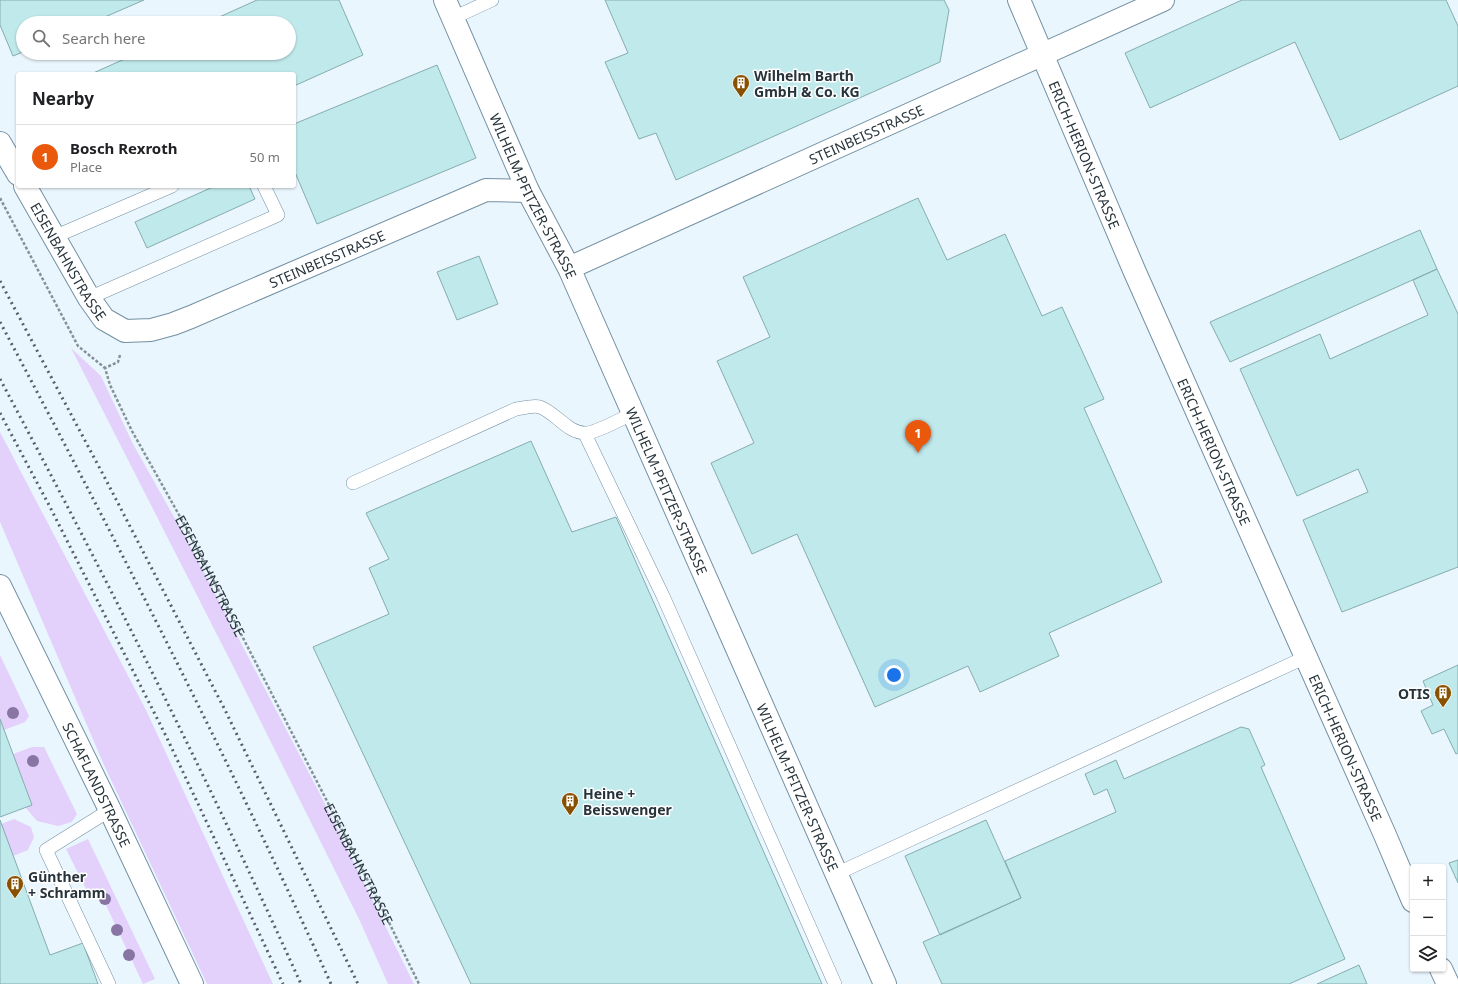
<!DOCTYPE html>
<html lang="en">
<head>
<meta charset="utf-8">
<style>
  body { margin:0; font-family:"Noto Sans",sans-serif; background:#f6f6f6; color:#202124 }
  .controls { position:absolute; right:12px; bottom:12px; display:grid; overflow:hidden; border-radius:4px; box-shadow:0 1px 3px #0004 }
  .controls button { width:36px; height:36px; display:grid; place-items:center; padding:0; border:0; border-bottom:1px solid #e0e0e0; background:#fff; color:#202124; font:20px sans-serif }
  .you { position:absolute; left:894px; top:675px; width:14px; height:14px; margin:-10px; border:3px solid #fff; border-radius:50%; background:#1a73e8; box-shadow:0 0 0 6px #1a73e833 }
  .badge { display:grid; place-items:center; width:26px; height:26px; border-radius:50%; background:#ea580c; color:#fff; font-size:13px; font-weight:700 }
  .pin { position:absolute; translate:-50% -33px; filter:drop-shadow(0 1px 2px #0008) }
  .pin::after { content:''; position:absolute; top:21px; width:14px; height:12px; background:inherit; clip-path:polygon(0 0,100% 0,50% 100%) }
  .list { margin:0; padding:0; list-style:none }
  h2 { display:flex; justify-content:space-between; align-items:center; height:52px; margin:0; padding:0 16px; font-size:17px }
  h2 small { font-size:13px; font-weight:400; color:#757577 }
  .list li { display:grid; grid-template-columns:26px 1fr auto; gap:12px; align-items:center; box-sizing:border-box; height:64px; padding:0 16px; border-top:1px solid #e0e0e0 }
  .list b { display:block; font-size:15px; white-space:nowrap }
  .list p { margin:0; font-size:13px; white-space:nowrap; color:#757577 }
  .list em { font-size:13px; font-style:normal; color:#757577 }
  .icon { flex:none; width:22px; height:22px; fill:none; stroke:currentColor; stroke-width:2; stroke-linecap:round; stroke-linejoin:round }
  .map { position:relative; flex:none; width:1458px; height:984px; overflow:hidden }
  .search { position:absolute; background:#fff; box-shadow:0 1px 3px #0004; left:16px; top:16px; width:280px; height:44px; display:flex; align-items:center; gap:10px; box-sizing:border-box; padding:0 14px; border-radius:22px; color:#757577; font-size:15px }
  .panel { position:absolute; background:#fff; box-shadow:0 1px 3px #0004; left:16px; top:72px; width:280px; height:116px; border-radius:4px }
  .map>svg:first-child { display:block }
  .green { fill:#e3d1fb }
  .building { fill:#c0e9ec; stroke:#85acaf }
  .lines { fill:none; stroke-linecap:round; stroke-linejoin:round }
  .lane-casing { stroke:#7390a2; stroke-width:14 }
  .street-casing { stroke:#7390a2; stroke-width:24 }
  .path { stroke:#859198; stroke-width:2.5; stroke-dasharray:3 2; stroke-linecap:butt }
  .lane { stroke:#fff; stroke-width:13 }
  .street { stroke:#fff; stroke-width:22 }
  .rail { stroke:#546067; stroke-width:3; stroke-dasharray:2 4; stroke-linecap:butt }
  .tree { fill:#8875a4 }
  .labels { text-anchor:middle; dominant-baseline:central; stroke-width:3; stroke-linejoin:round; paint-order:stroke }
  .poi-label { font-size:14px; font-weight:bold; fill:#28343b; stroke:#fff; text-anchor:start }
  .street-label { font-size:14px; fill:#28343b; stroke:#fff }
</style>
</head>
<body>
<div class="map">
<svg width="1458" height="984" viewBox="0 0 1458 984">
  <rect width="100%" height="100%" fill="#eaf6fe"/>
  <path class="green" d="M71,348L101,376L133,444L187,540L320,794L414,984H388L359,919L237,674Z
    M0,432L146,710L273,984H207L104,765L0,522Z
    M0,655L29,716L25,722L4,730L0,719Z
    M32,747H44L77,814L72,822L58,826L37,821L25,807L13,754Z
    M14,819L31,827L34,837L28,850L13,856L1,824Z
    M88,839L155,979L143,984L98,888L88,893L66,849Z"/>
  <path class="building" d="M0,0H144L91,23H23V52L13,56L0,25Z
    M257,0H339L363,55L294,86V74H91L138,53H289V23H206Z
    M605,0H944L949,10L940,62L676,180L656,133L639,139L605,62L628,53Z
    M1242,0H1446L1458,26V86L1340,140L1295,42L1150,108L1125,53Z
    M437,65L476,158L317,224L294,170V124Z
    M215,186H249L255,199L147,248L135,222Z
    M918,198L947,260L1005,234L1042,316L1062,307L1104,399L1084,408L1162,582L1049,633L1059,656L980,692L968,666L875,707L797,534L752,554L711,463L754,443L717,361L770,337L743,277Z
    M1420,230L1437,269L1230,362L1210,322Z
    M479,256L498,304L457,320L437,272Z
    M1437,269L1458,314V567L1342,612L1303,520L1368,492L1358,469L1297,496L1240,369L1320,334L1330,359L1428,315L1413,280Z
    M531,441L572,532L616,517L822,984H471L313,647L389,614L369,568L389,559L366,513Z
    M1458,665V753L1456,754L1444,729L1432,734L1421,711L1433,705L1423,681Z
    M0,719L32,805L0,817Z
    M1241,727L1249,729L1265,765L1261,767L1345,959L1289,984H942L923,942L1021,898L1005,861L1116,812L1107,789L1094,795L1085,774L1116,760L1124,779Z
    M0,820L50,955L83,943L98,984H0Z
    M986,820L1021,898L940,935L905,856Z
    M1458,860V883L1449,863Z
    M1359,965L1367,984H1317Z"/>
  <g class="lines">
    <defs>
      <path id="lane" d="M453,18L492,0
        M54,237L172,186
        M89,298L278,215L264,186
        M585,434L663,596L835,984
        M353,483L516,409C523,408 534,405 540,407C556,413 568,433 585,433C593,434 624,418 633,413
        M836,874L1306,657
        M109,984L46,850L110,810"/>
      <g id="street">
        <path id="s2" d="M445,0L528,191L569,268L885,984"/>
        <path id="s3" d="M1019,0L1134,270L1385,835L1413,901"/>
        <path d="M0,143L18,174"/>
        <path id="s4" d="M25,186L89,298L104,319L125,331L151,330L173,324L191,317L486,190L528,191"/>
        <path id="s5" d="M569,268L1163,0"/>
        <path id="s6" d="M0,586L110,810L192,984"/>
        <path d="M1441,969L1448,984"/>
      </g>
    </defs>
    <use href="#lane" class="lane-casing"/>
    <use href="#street" class="street-casing"/>
    <g class="path">
      <path d="M0,198L78,346L105,368"/>
      <path id="s1" d="M120,355L118,362L105,368L110,385L132,431L188,531L381,906L419,984"/>
    </g>
    <use href="#lane" class="lane"/>
    <use href="#street" class="street"/>
    <path class="rail" d="M0,281L106,480L225,710L358,984
      M0,322C116,540 229,759 331,984
      M0,379C106,577 208,779 301,984
      M0,413L50,507L166,736L283,984"/>
  </g>
  <g class="tree">
    <circle cx="13" cy="713" r="6"/>
    <circle cx="33" cy="761" r="6"/>
    <circle cx="105" cy="899" r="6"/>
    <circle cx="117" cy="930" r="6"/>
    <circle cx="129" cy="955" r="6"/>
  </g>
  <defs>
    <symbol id="building-pin" viewBox="-11 -11 22 30"><path d="M0 17L-7.5 6A9.5 9.5 0 1 1 7.5 6Z" fill="#875100" stroke="#fff"/><path d="M-4-6H4V6H1V3H-1V6H-4ZM-2.5-4.3h1.7v1.8h-1.7ZM.8-4.3h1.7v1.8H.8ZM-2.5-1h1.7V.8h-1.7ZM.8-1h1.7V.8H.8Z" fill="#fff"/></symbol>
  </defs>
  <g fill-rule="evenodd">
    <use href="#building-pin" x="731" y="73" width="20" height="27"/>
    <use href="#building-pin" x="1433" y="683" width="20" height="27"/>
    <use href="#building-pin" x="560" y="791" width="20" height="27"/>
    <use href="#building-pin" x="5" y="874" width="20" height="27"/>
  </g>
  <g class="labels">
    <g class="poi-label">
      <text x="754" y="75">Wilhelm Barth<tspan x="754" dy="16">GmbH &amp; Co. KG</tspan></text>
      <text x="1430" y="693" text-anchor="end">OTIS</text>
      <text x="583" y="793">Heine +<tspan x="583" dy="16">Beisswenger</tspan></text>
      <text x="28" y="876">Günther<tspan x="28" dy="16">+ Schramm</tspan></text>
    </g>
    <g class="street-label">
      <text stroke="none"><textPath href="#s5" startOffset="326">STEINBEISSTRASSE</textPath></text>
      <text stroke="none"><textPath href="#s3" startOffset="168">ERICH-HERION-STRASSE</textPath></text>
      <text stroke="none"><textPath href="#s2" startOffset="215">WILHELM-PFITZER-STRASSE</textPath></text>
      <text stroke="none"><textPath href="#s4" startOffset="395">STEINBEISSTRASSE</textPath></text>
      <text stroke="none"><textPath href="#s4" startOffset="87">EISENBAHNSTRASSE</textPath></text>
      <text stroke="none"><textPath href="#s3" startOffset="492">ERICH-HERION-STRASSE</textPath></text>
      <text stroke="none"><textPath href="#s2" startOffset="539">WILHELM-PFITZER-STRASSE</textPath></text>
      <text stroke="none"><textPath href="#s1" startOffset="255">EISENBAHNSTRASSE</textPath></text>
      <text stroke="none"><textPath href="#s3" startOffset="816">ERICH-HERION-STRASSE</textPath></text>
      <text stroke="none"><textPath href="#s6" startOffset="221">SCHAFLANDSTRASSE</textPath></text>
      <text stroke="none"><textPath href="#s2" startOffset="863">WILHELM-PFITZER-STRASSE</textPath></text>
      <text stroke="none"><textPath href="#s1" startOffset="579">EISENBAHNSTRASSE</textPath></text>
    </g>
  </g>
</svg>
<div class="controls">
<button>+</button>
<button>−</button>
<button><svg class="icon" aria-label="layers" viewBox="0 0 24 24"><path d="M12 4l9 5-9 5-9-5zM3 14l9 5 9-5"/></svg></button>
</div>
<div class="you"></div>
<div class="pin badge" style="left:918px;top:453px">1</div>
<div class="search"><svg class="icon" aria-label="search" viewBox="0 0 24 24"><circle cx="10" cy="10" r="6"/><path d="M15 15l6 6"/></svg>Search here</div>
<section class="panel">
<h2>Nearby<small></small></h2>
<ul class="list">
<li><span class="badge">1</span><div><b>Bosch Rexroth</b><p>Place</p></div><em>50 m</em></li>
</ul>
</section>
</div>
</body>
</html>
